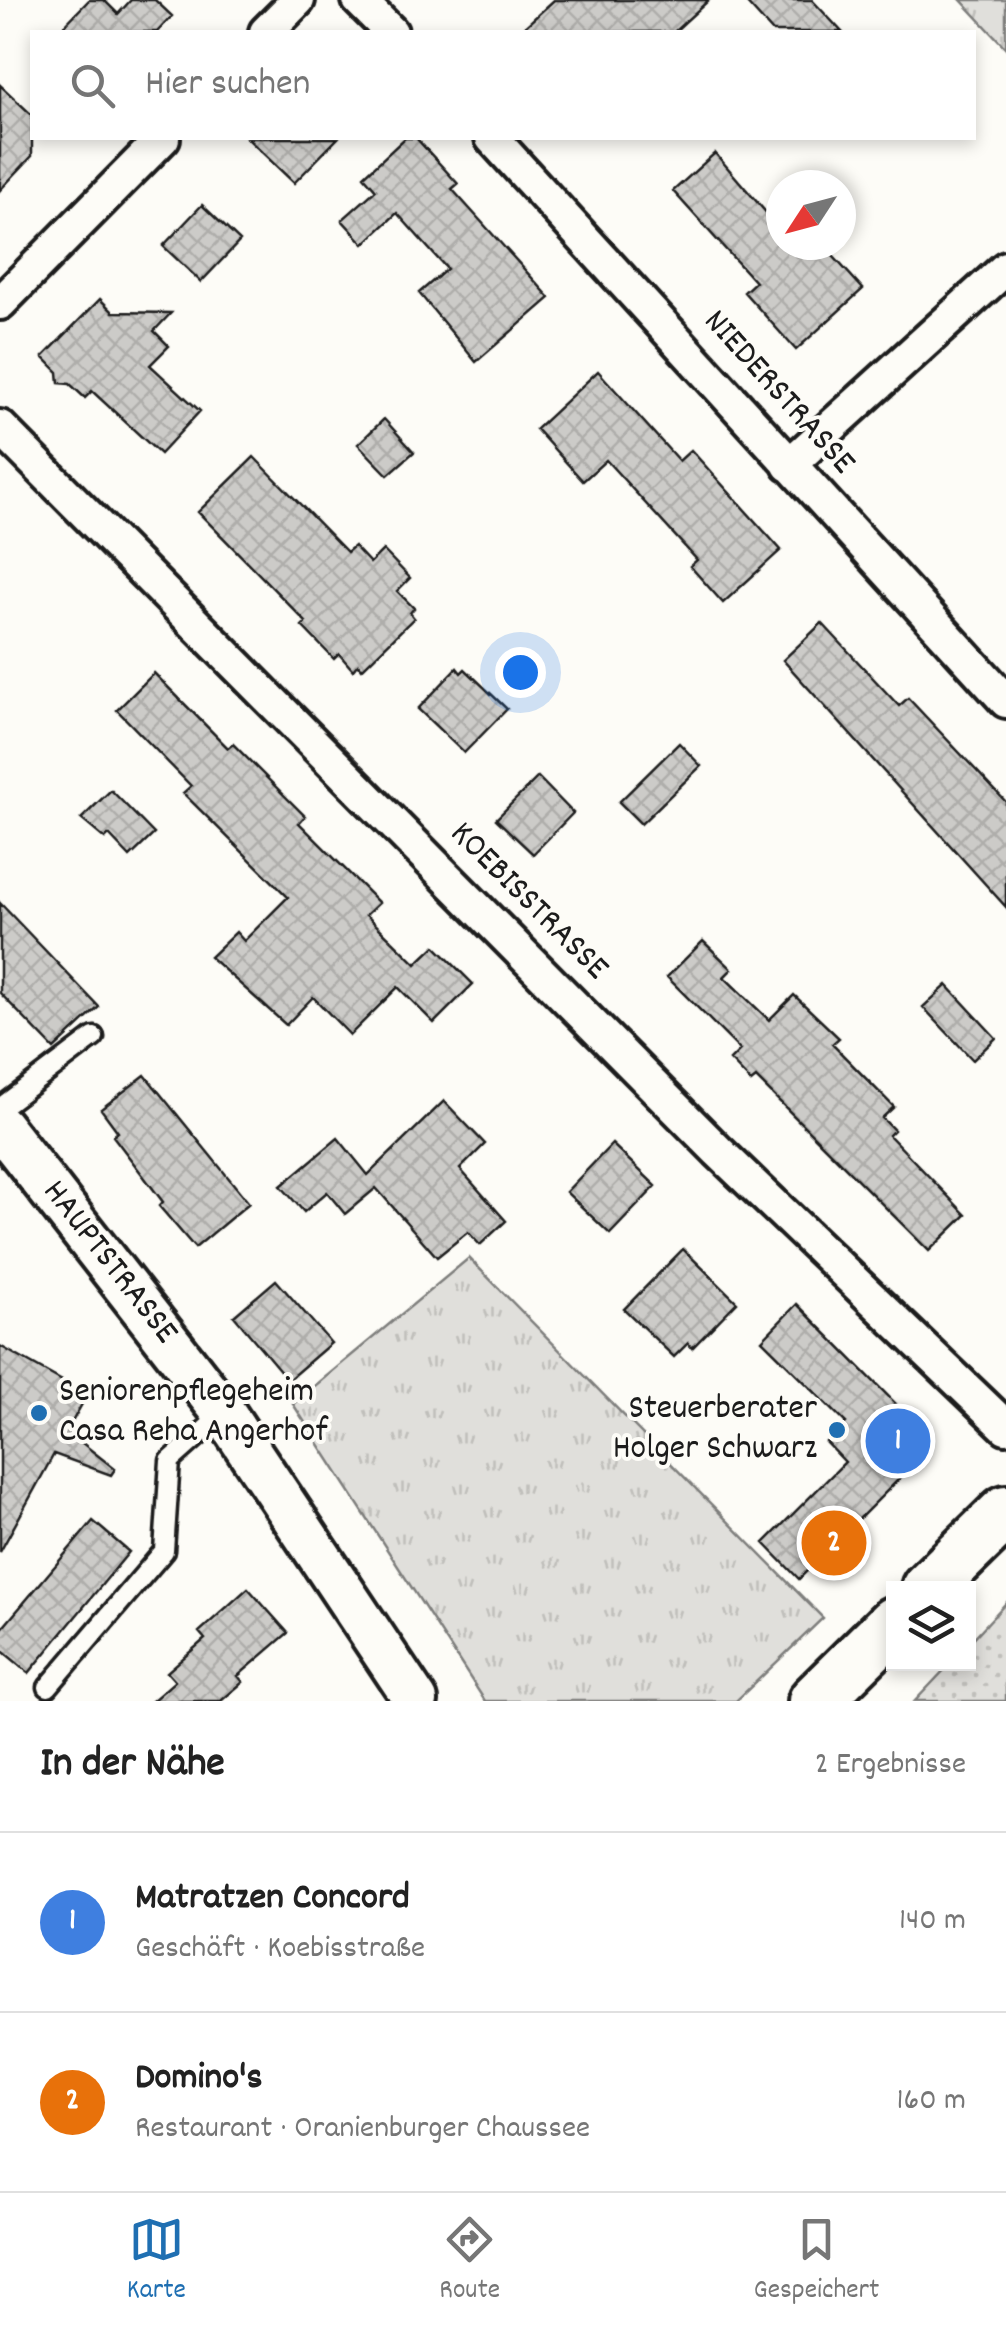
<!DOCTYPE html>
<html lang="de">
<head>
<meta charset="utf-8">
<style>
  body { margin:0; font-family:Dekko,sans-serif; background:#f6f6f6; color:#222 }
  .controls { position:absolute; right:30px; bottom:30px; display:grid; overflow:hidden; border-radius:0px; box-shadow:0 5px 15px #0003 }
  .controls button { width:90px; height:90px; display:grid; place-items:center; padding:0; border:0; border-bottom:2px solid #e0e0e0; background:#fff; color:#222; font:50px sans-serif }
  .compass { position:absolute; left:766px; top:170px; width:90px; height:90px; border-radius:50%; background:#fff; box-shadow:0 5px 15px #0003; rotate:234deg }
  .you { position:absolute; left:520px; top:672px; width:35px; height:35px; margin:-25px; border:8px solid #fff; border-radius:50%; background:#1a73e8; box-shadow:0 0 0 15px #1a73e833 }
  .badge { display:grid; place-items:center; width:65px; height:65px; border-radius:50%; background:#1f6fb2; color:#fff; font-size:32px; font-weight:700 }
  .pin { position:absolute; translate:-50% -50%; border:5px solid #fff; box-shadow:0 2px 10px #0006 }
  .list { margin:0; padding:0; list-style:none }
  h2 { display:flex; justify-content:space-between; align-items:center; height:130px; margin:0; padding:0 40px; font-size:42px }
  h2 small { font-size:32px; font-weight:400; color:#767676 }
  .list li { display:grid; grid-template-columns:65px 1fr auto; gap:30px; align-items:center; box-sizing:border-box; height:180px; padding:0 40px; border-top:2px solid #e0e0e0 }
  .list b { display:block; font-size:38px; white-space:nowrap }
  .list p { margin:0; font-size:32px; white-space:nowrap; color:#767676 }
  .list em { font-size:32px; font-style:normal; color:#767676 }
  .icon { flex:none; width:55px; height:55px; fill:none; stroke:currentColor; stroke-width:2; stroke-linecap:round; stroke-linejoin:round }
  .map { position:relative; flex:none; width:1006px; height:1701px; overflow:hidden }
  .search { position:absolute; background:#fff; box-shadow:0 5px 15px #0003; left:30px; right:30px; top:30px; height:110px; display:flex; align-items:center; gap:25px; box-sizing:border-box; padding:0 35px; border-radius:0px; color:#767676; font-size:38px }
  .sheet { height:490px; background:#fff }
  nav { display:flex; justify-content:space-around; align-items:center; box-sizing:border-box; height:140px; border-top:2px solid #e0e0e0; background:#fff; font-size:28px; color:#767676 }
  nav a { display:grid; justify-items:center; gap:5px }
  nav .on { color:#1f6fb2 }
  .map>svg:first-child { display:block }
  .grass { fill:url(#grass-tufts); stroke:#7e7e7c; stroke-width:2.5 }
  .park { fill:url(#park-dots); stroke:#7e7e7c; stroke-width:2.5 }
  .building { fill:url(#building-cross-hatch); stroke:#1c1c1c; stroke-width:2.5 }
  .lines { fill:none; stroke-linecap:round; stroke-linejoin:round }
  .service-casing { stroke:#1c1c1c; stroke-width:25 }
  .minor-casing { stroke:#1c1c1c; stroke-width:40 }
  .tertiary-casing { stroke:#1c1c1c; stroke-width:50 }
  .primary-casing { stroke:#1c1c1c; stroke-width:60 }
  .service { stroke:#fdfcf7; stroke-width:18 }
  .minor { stroke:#fdfcf7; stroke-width:32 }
  .tertiary { stroke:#fdfcf7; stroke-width:42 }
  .primary { stroke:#fdfcf7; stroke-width:52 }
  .poi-dot { fill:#1f6fb2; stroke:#fdfcf7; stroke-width:4 }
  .labels { text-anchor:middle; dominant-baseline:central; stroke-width:8; stroke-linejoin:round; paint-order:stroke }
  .street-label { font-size:35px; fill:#1c1c1c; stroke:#fdfcf7 }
  .poi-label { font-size:35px; fill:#1c1c1c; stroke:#fdfcf7; text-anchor:start }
</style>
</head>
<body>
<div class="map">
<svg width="1006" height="1701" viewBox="0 0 1006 1701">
  <defs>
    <pattern id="grass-tufts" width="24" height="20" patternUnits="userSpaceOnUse" patternTransform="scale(2.5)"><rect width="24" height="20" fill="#e0dfdb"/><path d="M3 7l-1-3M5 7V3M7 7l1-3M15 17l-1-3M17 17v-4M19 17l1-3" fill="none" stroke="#c0bfbb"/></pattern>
    <pattern id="park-dots" width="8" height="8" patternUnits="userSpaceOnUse" patternTransform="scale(2.5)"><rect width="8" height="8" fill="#e0dfdb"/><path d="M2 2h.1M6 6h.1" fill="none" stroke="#c0bfbb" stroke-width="1.8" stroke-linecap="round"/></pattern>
    <pattern id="building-cross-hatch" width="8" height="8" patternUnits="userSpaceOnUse" patternTransform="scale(2.5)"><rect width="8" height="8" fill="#cccbc8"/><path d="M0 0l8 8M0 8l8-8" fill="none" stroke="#afaeab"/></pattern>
  </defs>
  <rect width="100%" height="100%" fill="#fdfcf7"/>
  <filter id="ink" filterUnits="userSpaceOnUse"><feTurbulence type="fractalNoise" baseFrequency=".01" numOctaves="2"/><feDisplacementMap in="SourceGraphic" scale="20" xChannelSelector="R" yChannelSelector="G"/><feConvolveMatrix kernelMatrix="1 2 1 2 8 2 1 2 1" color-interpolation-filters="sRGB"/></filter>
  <g filter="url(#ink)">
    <path class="grass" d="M961,0H1006V48Z
      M469,1258L823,1618L736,1701H485L293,1404Z"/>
    <path class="park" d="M1006,1603V1701H915L950,1664H968L969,1643Z"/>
    <path class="building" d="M89,0H104L118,14L131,0H155L172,16L157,32H58Z
      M554,0H709L674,32H519Z
      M744,0H812L842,32H773Z
      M0,85L32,115V156L0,190Z
      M247,138H338L294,183Z
      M405,138H416L458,184L452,189L550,298L476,362L419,293L447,269L397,213L364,244L342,220L376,190L364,176Z
      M715,153L781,230V245H795L803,253L823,245L863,289L796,350L744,292L755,282L673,191Z
      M202,205L240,241L201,282L163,246Z
      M100,299L113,312L171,313L154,331L169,346L150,365L200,411L160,454L92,391L85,398L70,384L59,383L58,372L43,357Z
      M598,371L679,461L691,450L781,550L723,603L690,566L697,560L606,460L583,481L536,429Z
      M384,419L414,452L388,475L358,444Z
      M254,457L347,552L354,546L370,563L383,550L410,578L397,591L414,608L410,613L414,618L362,669L358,664L353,670L339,654L334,659L302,626L306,622L198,512Z
      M822,623L899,706L908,698L1006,802V907L783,660Z
      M457,668L461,673L465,669L507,709L464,753L418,709Z
      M154,673L228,748L233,744L305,816L299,823L379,903L366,915L416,964L435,946L473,984L434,1023L398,987L350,1035L313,997L286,1025L210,957L236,932L244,941L288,897L183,793L191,786L117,710Z
      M679,743L701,766L641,824L619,802Z
      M538,777L573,813L533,854L496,819Z
      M111,790L154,834L130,857L109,835L105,839L81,819Z
      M0,903L99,1007L54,1049L0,993Z
      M703,941L732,969L724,977L769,1020L794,995L839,1038L832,1044L894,1107L882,1118L894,1130L889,1135L966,1215L929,1251L756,1078L751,1082L730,1060L740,1050L667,977Z
      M947,985L996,1038L973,1060L923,1007Z
      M145,1075L249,1203L195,1248L159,1206L163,1202L113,1136L118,1132L101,1109Z
      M444,1101L485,1144L460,1169L506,1221L480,1245L468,1232L437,1257L376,1188L345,1214L327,1192L304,1212L281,1186L338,1138L368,1175Z
      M612,1144L656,1186L610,1234L566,1192Z
      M683,1249L737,1302L692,1348L688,1343L674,1357L624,1309Z
      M276,1280L331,1343L288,1380L234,1316Z
      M797,1304L902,1410L906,1443L898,1465L906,1472L799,1579L764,1543L845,1462L826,1442L846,1423L762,1340Z
      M0,1346L87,1395L67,1431L115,1469L111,1475L54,1454L0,1552Z
      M93,1521L129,1552L29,1673L0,1649V1631Z
      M248,1588L288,1633L238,1676L243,1682L221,1701H152L175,1681L167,1672L205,1639L199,1632Z"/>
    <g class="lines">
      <defs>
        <path id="service" d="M0,1108L94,1037
          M48,1687L164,1551L170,1461L224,1413"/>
        <path id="minor" d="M359,0L391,32
          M266,32L298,0
          M492,138L1006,701
          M0,303L163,138
          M0,427L718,1151L1006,1427
          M789,465L1006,268"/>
        <path id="tertiary" d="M0,1126L224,1413L416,1701"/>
        <path id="primary" d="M928,1588L1006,1512
          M815,1701L894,1623"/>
      </defs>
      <use href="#service" class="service-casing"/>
      <use href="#minor" class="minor-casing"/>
      <use href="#tertiary" class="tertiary-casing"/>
      <use href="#primary" class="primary-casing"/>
      <use href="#service" class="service"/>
      <use href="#minor" class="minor"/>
      <use href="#tertiary" class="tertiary"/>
      <use href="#primary" class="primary"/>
    </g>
  </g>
  <g class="poi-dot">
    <circle cx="39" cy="1413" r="10"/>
    <circle cx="837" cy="1430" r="10"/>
  </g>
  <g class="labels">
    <g class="street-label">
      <text transform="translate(778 393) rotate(48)">NIEDERSTRASSE</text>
      <text transform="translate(528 902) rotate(45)">KOEBISSTRASSE</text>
      <text transform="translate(109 1263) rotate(52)">HAUPTSTRASSE</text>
    </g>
    <g class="poi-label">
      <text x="59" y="1393">Seniorenpflegeheim<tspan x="59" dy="40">Casa Reha Angerhof</tspan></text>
      <text x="817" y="1410" text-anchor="end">Steuerberater<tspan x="817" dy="40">Holger Schwarz</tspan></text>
    </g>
  </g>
</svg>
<div class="controls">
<button><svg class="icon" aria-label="layers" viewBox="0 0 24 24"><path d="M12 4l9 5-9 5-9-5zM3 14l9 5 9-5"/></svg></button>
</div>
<svg class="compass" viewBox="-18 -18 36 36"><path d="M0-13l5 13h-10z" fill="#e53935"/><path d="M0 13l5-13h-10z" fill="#767676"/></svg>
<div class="you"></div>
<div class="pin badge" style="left:898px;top:1441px;background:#3f7fe0">1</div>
<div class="pin badge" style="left:834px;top:1543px;background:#e8710a">2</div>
<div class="search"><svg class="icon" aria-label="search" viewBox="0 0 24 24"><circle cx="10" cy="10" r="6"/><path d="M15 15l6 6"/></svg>Hier suchen</div>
</div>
<section class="sheet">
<h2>In der Nähe<small>2 Ergebnisse</small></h2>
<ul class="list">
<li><span class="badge" style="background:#3f7fe0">1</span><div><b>Matratzen Concord</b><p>Geschäft · Koebisstraße</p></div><em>140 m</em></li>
<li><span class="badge" style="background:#e8710a">2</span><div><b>Domino's</b><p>Restaurant · Oranienburger Chaussee</p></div><em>160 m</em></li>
</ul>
</section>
<nav>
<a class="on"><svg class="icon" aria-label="map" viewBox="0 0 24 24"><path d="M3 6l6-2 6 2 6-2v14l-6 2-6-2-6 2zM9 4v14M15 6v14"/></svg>Karte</a>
<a><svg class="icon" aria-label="directions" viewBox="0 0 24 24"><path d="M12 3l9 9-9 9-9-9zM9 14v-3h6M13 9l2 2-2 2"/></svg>Route</a>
<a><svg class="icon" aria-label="saved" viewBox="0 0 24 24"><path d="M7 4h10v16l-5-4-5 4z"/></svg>Gespeichert</a>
</nav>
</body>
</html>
